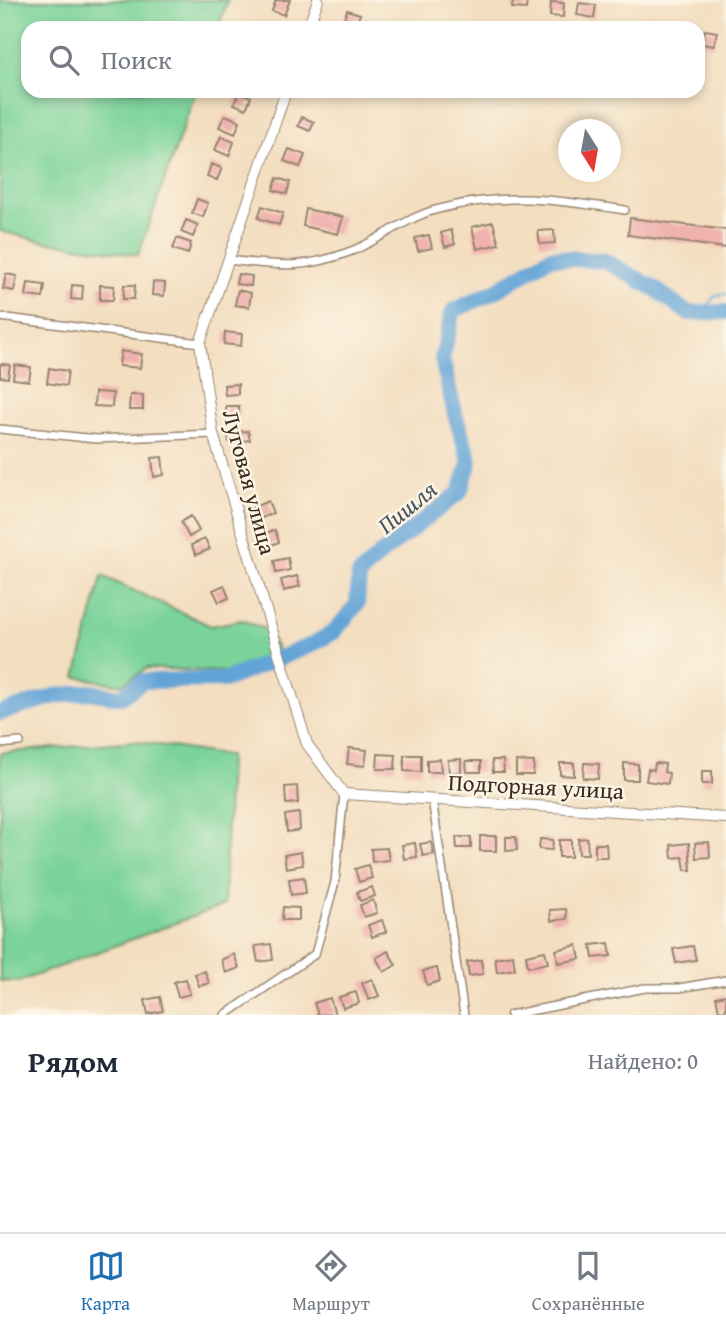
<!DOCTYPE html>
<html lang="ru">
<head>
<meta charset="utf-8">
<style>
  body { margin:0; font-family:"Gentium Book Plus",serif; background:#f6f6f7; color:#1f2937 }
  .compass { position:absolute; left:558px; top:119px; width:63px; height:63px; border-radius:50%; background:#fff; box-shadow:0 4px 10px #0003; rotate:169deg }
  .list { margin:0; padding:0; list-style:none }
  h2 { display:flex; justify-content:space-between; align-items:center; height:91px; margin:0; padding:0 28px; font-size:30px }
  h2 small { font-size:23px; font-weight:400; color:#747a83 }
  .icon { flex:none; width:38px; height:38px; fill:none; stroke:currentColor; stroke-width:2; stroke-linecap:round; stroke-linejoin:round }
  .map { position:relative; flex:none; width:726px; height:1015px; overflow:hidden }
  .search { position:absolute; background:#fff; box-shadow:0 4px 10px #0003; left:21px; right:21px; top:21px; height:77px; display:flex; align-items:center; gap:18px; box-sizing:border-box; padding:0 24px; border-radius:21px; color:#747a83; font-size:26px }
  .sheet { height:217px; background:#fff }
  nav { display:flex; justify-content:space-around; align-items:center; box-sizing:border-box; height:98px; border-top:2px solid #e0e1e3; background:#fff; font-size:19px; color:#747a83 }
  nav a { display:grid; justify-items:center; gap:4px }
  nav .on { color:#1f6fb2 }
  .map>svg:first-child { display:block }
  .green { fill:#7ad39a; stroke:#5a7e5c; stroke-width:2 }
  .lines { fill:none; stroke-linecap:round; stroke-linejoin:round }
  .stream { stroke:#64a4d7; stroke-width:2.5 }
  .river { stroke:#64a4d7; stroke-width:16 }
  .building { fill:#f0b2af }
  .street-casing { stroke:#97846f; stroke-width:10 }
  .secondary-casing { stroke:#97846f; stroke-width:12 }
  .street { stroke:#fff; stroke-width:7 }
  .secondary { stroke:#fff; stroke-width:10 }
  .labels { text-anchor:middle; dominant-baseline:central; stroke-width:5; stroke-linejoin:round; paint-order:stroke }
  .street-label { font-size:23px; fill:#3b2a1e; stroke:#fcf5e5 }
  .water-label { font-size:24px; font-style:italic; fill:#49555f; stroke:#fcf5e5 }
</style>
</head>
<body>
<div class="map">
<svg width="726" height="1015" viewBox="0 0 726 1015">
  <rect width="100%" height="100%" fill="#fcf5e5"/>
  <filter id="ink" filterUnits="userSpaceOnUse"><feTurbulence type="fractalNoise" baseFrequency=".0143" numOctaves="2"/><feDisplacementMap in="SourceGraphic" scale="14" xChannelSelector="R" yChannelSelector="G"/><feConvolveMatrix kernelMatrix="1 2 1 2 8 2 1 2 1" color-interpolation-filters="sRGB"/></filter>
  <filter id="wash" filterUnits="userSpaceOnUse"><feTurbulence type="fractalNoise" baseFrequency=".00686" numOctaves="4" result="noise"/><feDisplacementMap in="SourceGraphic" scale="28" xChannelSelector="R" yChannelSelector="G"/><feGaussianBlur stdDeviation="1.57" result="paint"/><feColorMatrix in="noise" values="0 0 0 0 0 0 0 0 0 0 0 0 0 0 0 0 0 1.4 0 .05"/><feComposite in="paint" operator="in"/></filter>
  <g filter="url(#wash)">
    <rect width="100%" height="100%" fill="#f3dec0"/>
    <path class="green" d="M0,0H228L218,28H28V91H196L138,255L41,241L0,231Z
      M102,576L211,626L242,620L267,630L278,651L227,672L147,668L121,685L76,677Z
      M135,741L229,756L224,905L18,982L0,981V753Z"/>
    <g class="lines">
      <path class="stream" d="M701,313L716,295L726,294"/>
      <path class="river" d="M0,713L55,696L89,692L121,697L143,681L225,680L309,646L334,632L357,604L359,575L382,553L460,492L470,461L456,418L442,359L453,311L497,290L551,257L605,261L652,287L688,313L726,312"/>
    </g>
    <g id="blocks">
      <path class="building" d="M276,0H290L284,15L272,11Z
        M513,0H527L526,9L512,8Z
        M551,2L564,3L563,17L550,16Z
        M579,3L596,5L594,18L577,15Z
        M347,10L360,14L357,23L344,19Z
        M705,30L717,32L714,46L702,44Z
        M239,92L251,97L246,109L234,104Z
        M225,115L240,121L235,134L219,127Z
        M302,117L314,122L310,131L298,126Z
        M221,136L234,142L229,156L215,150Z
        M289,149L305,155L300,167L284,161Z
        M211,164L222,168L217,180L207,177Z
        M277,178L290,182L287,194L273,190Z
        M197,199L208,203L203,217L192,213Z
        M262,206L283,213L279,225L258,218Z
        M306,209L343,217L338,234L303,226Z
        M630,218L726,230V248L628,235Z
        M186,220L198,225L193,237L181,232Z
        M493,222L499,244L477,249L472,227Z
        M451,230L455,244L445,247L441,233Z
        M554,230L555,243L540,244L538,231Z
        M429,235L432,248L418,251L415,238Z
        M177,238L191,243L188,254L173,249Z
        M6,274L17,276L14,291L3,289Z
        M238,274L252,276L251,286L236,284Z
        M153,282L165,283L164,296L152,295Z
        M28,283L45,285L43,298L26,296Z
        M72,285L83,286L82,300L71,299Z
        M100,285L114,286L113,300H100Z
        M124,285H135L134,299H123Z
        M238,290L251,293L249,307L235,305Z
        M225,332L242,334L241,346L224,344Z
        M121,351L142,354L140,368L119,366Z
        M0,364L10,365L8,378L0,377Z
        M15,365L31,367L29,381L13,379Z
        M49,368L68,371L66,386L47,383Z
        M238,384V394L225,395L224,385Z
        M95,392L113,393L112,407L94,406Z
        M130,395H143V410H129Z
        M226,406H239V417L226,418Z
        M248,431L250,440L229,442L228,433Z
        M162,457L164,475L154,477L152,458Z
        M268,501L273,513L253,522L247,510Z
        M191,516L199,531L189,537L181,522Z
        M275,530L279,542L267,547L262,534Z
        M205,539L210,549L196,555L191,545Z
        M288,558L290,570L276,573L274,561Z
        M297,576L300,586L284,591L281,580Z
        M224,585L229,598L219,602L213,590Z
        M349,748L367,750L365,766L347,764Z
        M378,754L396,755L395,769H377Z
        M404,755H421V772L404,771Z
        M440,759L441,772H427V760Z
        M461,759V772L449,773L448,760Z
        M492,760H503L504,772H493Z
        M466,761H481V772H467Z
        M516,761L534,762L533,775H516Z
        M560,763H574V776L560,775Z
        M584,763L599,764L598,779L583,778Z
        M624,763L638,764V780H624Z
        M655,763L665,764L664,772L669,773L668,784L646,781L648,769L654,770Z
        M702,771H712V784H702Z
        M297,786L298,803L286,804L285,787Z
        M299,813L300,830L287,832L285,815Z
        M480,836H496V851H480Z
        M456,837H471V848H457Z
        M506,837H516L517,850L506,851Z
        M587,838L588,854H579L578,839Z
        M540,839L553,840L552,850L539,849Z
        M559,840H571V857H559Z
        M431,842L434,854L423,856L420,844Z
        M709,842L710,857L696,858L695,843Z
        M415,843L417,857L404,859L402,845Z
        M689,843L691,870H685L683,857L672,858L671,845Z
        M595,844H606L607,857H595Z
        M387,848L389,860L372,862L371,849Z
        M301,852L303,865L286,868L284,855Z
        M368,865L372,878L359,882L355,869Z
        M304,877L306,893L291,895L289,879Z
        M372,887L375,896L360,901L357,892Z
        M373,900L377,913L364,917L360,905Z
        M283,907L299,908V920H282Z
        M566,909L567,919L551,921L550,910Z
        M382,920L386,932L372,937L368,925Z
        M609,943L611,956L593,958L591,945Z
        M271,944L273,960L258,962L255,946Z
        M577,945L580,959L558,963L556,950Z
        M693,946L696,960L676,963L673,949Z
        M388,951L396,965L384,972L376,958Z
        M545,951L548,963L528,967L526,955Z
        M234,954L239,968L226,973L221,960Z
        M513,955L515,969L497,972L495,958Z
        M481,960L483,974L469,976L467,962Z
        M437,968L440,981L427,985L423,971Z
        M205,971L209,983L199,986L195,974Z
        M186,979L190,994L178,997L174,982Z
        M372,979L379,996L369,1000L362,983Z
        M356,992L359,1003L343,1008L339,997Z
        M726,995V1010L719,1011L716,997Z
        M160,997L163,1011L148,1014L145,1000Z
        M330,998L335,1014L318,1015L314,1003Z"/>
    </g>
  </g>
  <g filter="url(#ink)">
    <use href="#blocks" fill-opacity="0" stroke="#97846f" stroke-width="2"/>
    <g class="lines">
      <defs>
        <path id="street" d="M228,260C278,266 305,270 354,250C381,239 406,218 435,210C501,191 559,200 625,210
          M0,317L200,343
          M0,429L97,439L213,434
          M0,744L20,742
          M432,799L464,1015
          M225,1015L315,954L335,882L344,794
          M510,1015L645,988H679L726,980"/>
        <path id="secondary" d="M308,28L318,0
          M286,91L200,343L213,434L284,670L307,744L344,794L726,818"/>
      </defs>
      <use href="#street" class="street-casing"/>
      <use href="#secondary" class="secondary-casing"/>
      <use href="#street" class="street"/>
      <use href="#secondary" class="secondary"/>
    </g>
  </g>
  <g class="labels">
    <g class="street-label">
      <text transform="translate(250 482) rotate(75)">Луговая улица</text>
      <text transform="translate(536 786) rotate(3)">Подгорная улица</text>
    </g>
    <g class="water-label">
      <text transform="translate(407 507) rotate(-39)">Пишля</text>
    </g>
  </g>
</svg>
<svg class="compass" viewBox="-18 -18 36 36"><path d="M0-13l5 13h-10z" fill="#e53935"/><path d="M0 13l5-13h-10z" fill="#747a83"/></svg>
<div class="search"><svg class="icon" aria-label="search" viewBox="0 0 24 24"><circle cx="10" cy="10" r="6"/><path d="M15 15l6 6"/></svg>Поиск</div>
</div>
<section class="sheet">
<h2>Рядом<small>Найдено: 0</small></h2>
<ul class="list">
</ul>
</section>
<nav>
<a class="on"><svg class="icon" aria-label="map" viewBox="0 0 24 24"><path d="M3 6l6-2 6 2 6-2v14l-6 2-6-2-6 2zM9 4v14M15 6v14"/></svg>Карта</a>
<a><svg class="icon" aria-label="directions" viewBox="0 0 24 24"><path d="M12 3l9 9-9 9-9-9zM9 14v-3h6M13 9l2 2-2 2"/></svg>Маршрут</a>
<a><svg class="icon" aria-label="saved" viewBox="0 0 24 24"><path d="M7 4h10v16l-5-4-5 4z"/></svg>Сохранённые</a>
</nav>
</body>
</html>
